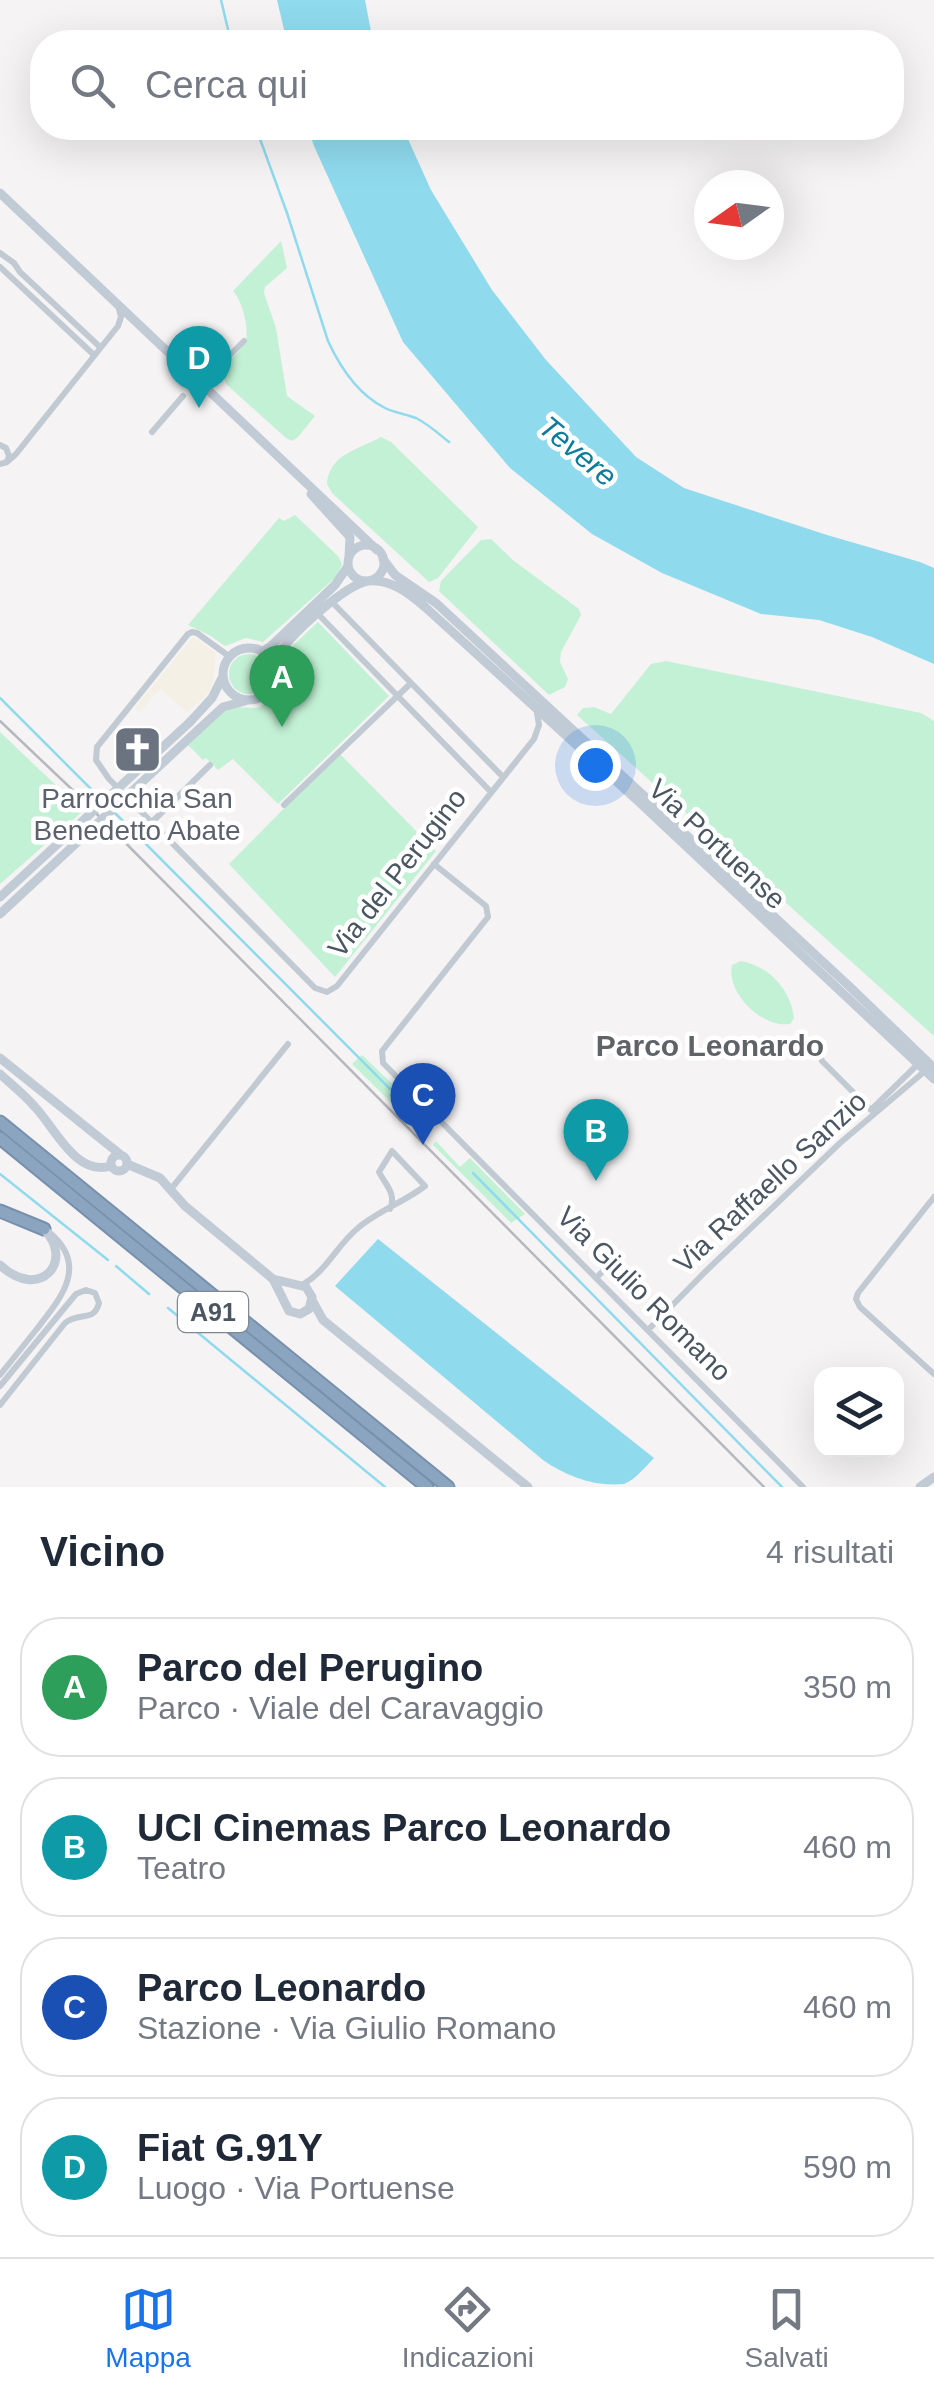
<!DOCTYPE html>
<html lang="it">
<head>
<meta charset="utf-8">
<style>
  body { margin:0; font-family:Arial,sans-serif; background:#f6f6f7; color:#1f2937 }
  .controls { position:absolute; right:30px; bottom:30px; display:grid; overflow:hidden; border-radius:20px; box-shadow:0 10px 40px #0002 }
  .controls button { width:90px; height:90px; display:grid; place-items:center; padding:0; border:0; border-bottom:2px solid #e0e1e3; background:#fff; color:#1f2937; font:50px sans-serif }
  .compass { position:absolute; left:694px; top:170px; width:90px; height:90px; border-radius:50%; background:#fff; box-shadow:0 10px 40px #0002; rotate:256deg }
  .you { position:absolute; left:595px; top:765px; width:35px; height:35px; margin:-25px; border:8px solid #fff; border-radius:50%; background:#1a73e8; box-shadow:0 0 0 15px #1a73e833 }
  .badge { display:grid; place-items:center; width:65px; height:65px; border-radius:50%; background:#1a73e8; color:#fff; font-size:32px; font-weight:700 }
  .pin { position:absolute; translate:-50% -82px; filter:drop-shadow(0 2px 5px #0008) }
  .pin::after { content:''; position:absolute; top:52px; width:35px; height:30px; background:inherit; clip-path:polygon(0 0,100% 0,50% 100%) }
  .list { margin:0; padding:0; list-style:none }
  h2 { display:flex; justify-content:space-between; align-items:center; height:130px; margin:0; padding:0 40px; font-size:42px }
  h2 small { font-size:32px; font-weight:400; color:#747a83 }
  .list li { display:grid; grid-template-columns:65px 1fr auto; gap:30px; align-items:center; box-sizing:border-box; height:140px; margin:0 20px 20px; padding:0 20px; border:2px solid #e0e1e3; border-radius:40px }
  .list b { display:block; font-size:38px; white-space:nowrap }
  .list p { margin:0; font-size:32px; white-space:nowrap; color:#747a83 }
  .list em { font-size:32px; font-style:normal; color:#747a83 }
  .icon { flex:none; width:55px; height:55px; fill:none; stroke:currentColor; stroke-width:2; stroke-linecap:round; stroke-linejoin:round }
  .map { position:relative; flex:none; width:934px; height:1487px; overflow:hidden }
  .search { position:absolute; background:#fff; box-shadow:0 10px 40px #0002; left:30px; right:30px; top:30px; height:110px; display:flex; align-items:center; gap:25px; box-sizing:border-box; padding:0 35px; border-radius:40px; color:#747a83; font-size:38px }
  .sheet { height:770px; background:#fff }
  nav { display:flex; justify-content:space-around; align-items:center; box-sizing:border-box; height:140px; border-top:2px solid #e0e1e3; background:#fff; font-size:28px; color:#747a83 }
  nav a { display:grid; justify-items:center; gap:5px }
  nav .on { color:#1a73e8 }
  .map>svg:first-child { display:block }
  .green { fill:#c3f1d5 }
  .sand { fill:#f5f0e5 }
  .water { fill:#90daee }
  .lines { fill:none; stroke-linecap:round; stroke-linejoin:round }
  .stream { stroke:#90daee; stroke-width:2.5 }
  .highway-casing { stroke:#7690ad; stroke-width:15 }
  .street { stroke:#c1cad2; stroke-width:6 }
  .secondary { stroke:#c1cbd6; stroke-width:9 }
  .highway { stroke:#8ba5c1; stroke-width:11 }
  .rail { stroke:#b5b8bd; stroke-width:2.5 }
  .secondary-bridge { stroke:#c1cbd6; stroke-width:9 }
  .labels { text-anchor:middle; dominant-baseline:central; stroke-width:9; stroke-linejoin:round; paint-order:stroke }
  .shield { fill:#fff; stroke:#808990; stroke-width:2.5 }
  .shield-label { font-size:25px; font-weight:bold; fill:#4a5661 }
  .worship-label { font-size:28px; fill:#5b616d; stroke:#fff }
  .street-label { font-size:28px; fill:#4a5661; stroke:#fff }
  .water-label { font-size:30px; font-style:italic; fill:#0c7c9b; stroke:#fff }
  .neighbourhood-label { font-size:30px; font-weight:bold; fill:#5f6368; stroke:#fff }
</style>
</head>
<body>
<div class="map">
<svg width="934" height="1487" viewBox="0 0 934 1487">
  <rect width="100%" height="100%" fill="#f5f3f3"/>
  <path class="green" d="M281,241L287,268L265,287L264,293L276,328L287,396L315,416L298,437L292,441L286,438L227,385L223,377L224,367C230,359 243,349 246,340C249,327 242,300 233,291Z
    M381,437L391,442L478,527L438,578L429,582L332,493L327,484C329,454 358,450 381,437Z
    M295,515L338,556L342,564L336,577L263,642L246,638L225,646L209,635L188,625L279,518L284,521Z
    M491,539L514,561L579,609L581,615L561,652L560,662L568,679L565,687L549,695L439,591L441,581L481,540Z
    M318,622L389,696L278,804L233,759L218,770L206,758L203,760L187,744L226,709L234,707L257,708L270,702L281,686L285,653Z
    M229 674a20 20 0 1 1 40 0a20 20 0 1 1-40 0Z
    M666,661L921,713L934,721V1036L577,715L583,708L594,707L611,714L651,664Z
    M0,732L83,811L0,884Z
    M339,753L436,851L335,977L229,864Z
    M741,961C769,966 791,990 794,1018L790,1024C762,1028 726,993 732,965Z
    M362,1055L430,1120L419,1130L352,1064Z
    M436,1141L460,1167L470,1158L525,1214L511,1223L433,1145Z"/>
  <path class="sand" d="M193,637L216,653C212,688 217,689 187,712L160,689L140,712L135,708Z"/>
  <path class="water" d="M277,0H365L373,42H287Z
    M308,128H403L431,190L492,290L546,360L636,457L684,488L827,535L920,562L934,568V664L872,637L819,620L761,614L662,573L592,534L510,468L403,342L314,146Z
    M378,1239L654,1458C646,1466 635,1480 624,1484C594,1487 566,1476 543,1460L335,1286Z"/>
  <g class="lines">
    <path class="stream" d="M221,0L231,42
      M256,128L287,213L328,341C340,367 359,395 385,408C395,413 406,414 416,418C428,424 439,434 449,442
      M0,698L101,799
      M114,812L403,1102
      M473,1173L782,1487
      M0,1174L108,1260
      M116,1266L149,1294
      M168,1308L385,1487"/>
    <defs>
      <path id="highway" d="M0,1122L448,1487
        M0,1138L427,1487
        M0,1211L44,1229"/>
    </defs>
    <use href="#highway" class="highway-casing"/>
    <path class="street" d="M0,253L14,263L20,272L100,347
      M0,267L94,355
      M202,383L244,341
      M152,432L183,396
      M0,445L6,448L9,456L7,462L0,464
      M7,462L16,454L118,326L121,317L119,309
      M331,601L503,777
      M318,614L491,792
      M230,657L197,633L192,632L188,634L97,747L96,760L109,779L315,988L327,992L337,986L534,739L539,725L537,713
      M284,805L411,683
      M152,822L210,765
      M434,864L486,906L488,917L382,1051L383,1063L803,1487
      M819,1051L822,1061L871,1110L918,1064
      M171,1189L288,1044
      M934,1197L858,1293L856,1299L860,1307L934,1374
      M596,1278L616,1258
      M302,1285C326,1272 337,1245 358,1228C378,1211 404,1202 425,1186L392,1151L379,1172C385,1184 397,1194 390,1209
      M648,1330L705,1272L840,1143L925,1071
      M0,1375C12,1360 24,1345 36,1330C60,1299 90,1266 49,1232
      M0,1386L76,1294L86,1290L95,1293L99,1303C94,1323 79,1311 65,1323L0,1405"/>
    <path class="secondary" d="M0,193L377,550
      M311,494L350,537L349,557
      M348 563a18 18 0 1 1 36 0a18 18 0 1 1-36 0Z
      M383,559L395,575L436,603L849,986L934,1068
      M223 674a26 26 0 1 1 52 0a26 26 0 1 1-52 0Z
      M259,650L263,651L271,646L335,585L348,566
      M275,674C275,666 276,658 281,651C294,632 345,585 368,581C390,578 410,594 425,607L639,802L934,1079
      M190,722L212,698L223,676
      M198,730L223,707L245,701
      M0,1058L121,1155
      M0,1074C12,1085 25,1095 35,1107C55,1128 76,1177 111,1166
      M111 1163a8 8 0 1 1 16 0a8 8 0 1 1-16 0Z
      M127,1164L160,1178L185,1206L273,1279L289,1311L300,1314L309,1309L312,1297L306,1287L273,1279
      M0,1265C40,1302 75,1261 44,1229
      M312,1300L323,1320L528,1487
      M920,1487L934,1477"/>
    <use href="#highway" class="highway"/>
    <path class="rail" d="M0,721L80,797L764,1487"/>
    <path class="secondary-bridge" d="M0,897L190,722
      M0,914L198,730"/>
  </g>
  <defs>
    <symbol id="church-square" viewBox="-11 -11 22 22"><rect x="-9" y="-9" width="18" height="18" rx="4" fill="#6b7280" stroke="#fff"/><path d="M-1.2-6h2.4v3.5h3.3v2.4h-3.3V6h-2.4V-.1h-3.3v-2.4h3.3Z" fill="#fff"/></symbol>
  </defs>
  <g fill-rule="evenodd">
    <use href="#church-square" x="110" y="722" width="55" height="55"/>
  </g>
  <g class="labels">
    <rect class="shield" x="178" y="1292" width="70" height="40" rx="8"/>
    <g class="shield-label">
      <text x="213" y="1312">A91</text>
    </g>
    <g class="worship-label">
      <text x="137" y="798">Parrocchia San<tspan x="137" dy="32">Benedetto Abate</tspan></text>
    </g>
    <g class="street-label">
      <text transform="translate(717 844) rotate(43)">Via Portuense</text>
      <text transform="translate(397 873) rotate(-52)">Via del Perugino</text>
      <text transform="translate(770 1182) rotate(-43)">Via Raffaello Sanzio</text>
      <text transform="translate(644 1294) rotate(45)">Via Giulio Romano</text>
    </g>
    <g class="water-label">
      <text transform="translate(578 451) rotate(40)">Tevere</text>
    </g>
    <g class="neighbourhood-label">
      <text x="710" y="1045">Parco Leonardo</text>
    </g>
  </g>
</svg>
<div class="controls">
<button><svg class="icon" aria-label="layers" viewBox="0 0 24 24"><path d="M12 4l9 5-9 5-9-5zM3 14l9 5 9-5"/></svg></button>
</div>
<svg class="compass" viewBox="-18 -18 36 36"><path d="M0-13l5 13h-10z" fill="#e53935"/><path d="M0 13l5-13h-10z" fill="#747a83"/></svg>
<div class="you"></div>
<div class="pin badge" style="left:282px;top:727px;background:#2e9e5b">A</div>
<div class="pin badge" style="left:596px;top:1181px;background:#0f9aa8">B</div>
<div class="pin badge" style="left:423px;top:1145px;background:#1a4fb4">C</div>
<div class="pin badge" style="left:199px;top:408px;background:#0f9aa8">D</div>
<div class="search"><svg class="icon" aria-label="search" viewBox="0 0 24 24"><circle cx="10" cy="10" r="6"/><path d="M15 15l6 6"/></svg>Cerca qui</div>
</div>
<section class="sheet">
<h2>Vicino<small>4 risultati</small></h2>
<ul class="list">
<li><span class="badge" style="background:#2e9e5b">A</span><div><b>Parco del Perugino</b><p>Parco · Viale del Caravaggio</p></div><em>350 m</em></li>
<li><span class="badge" style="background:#0f9aa8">B</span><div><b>UCI Cinemas Parco Leonardo</b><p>Teatro</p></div><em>460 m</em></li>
<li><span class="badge" style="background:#1a4fb4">C</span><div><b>Parco Leonardo</b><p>Stazione · Via Giulio Romano</p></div><em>460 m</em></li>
<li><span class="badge" style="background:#0f9aa8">D</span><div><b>Fiat G.91Y</b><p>Luogo · Via Portuense</p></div><em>590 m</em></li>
</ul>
</section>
<nav>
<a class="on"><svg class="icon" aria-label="map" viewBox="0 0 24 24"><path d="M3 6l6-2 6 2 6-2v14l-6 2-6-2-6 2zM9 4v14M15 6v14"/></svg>Mappa</a>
<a><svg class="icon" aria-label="directions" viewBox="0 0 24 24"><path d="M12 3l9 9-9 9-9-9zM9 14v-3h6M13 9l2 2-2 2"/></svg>Indicazioni</a>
<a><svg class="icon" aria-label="saved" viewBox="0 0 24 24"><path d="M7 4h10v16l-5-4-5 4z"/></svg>Salvati</a>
</nav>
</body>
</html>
